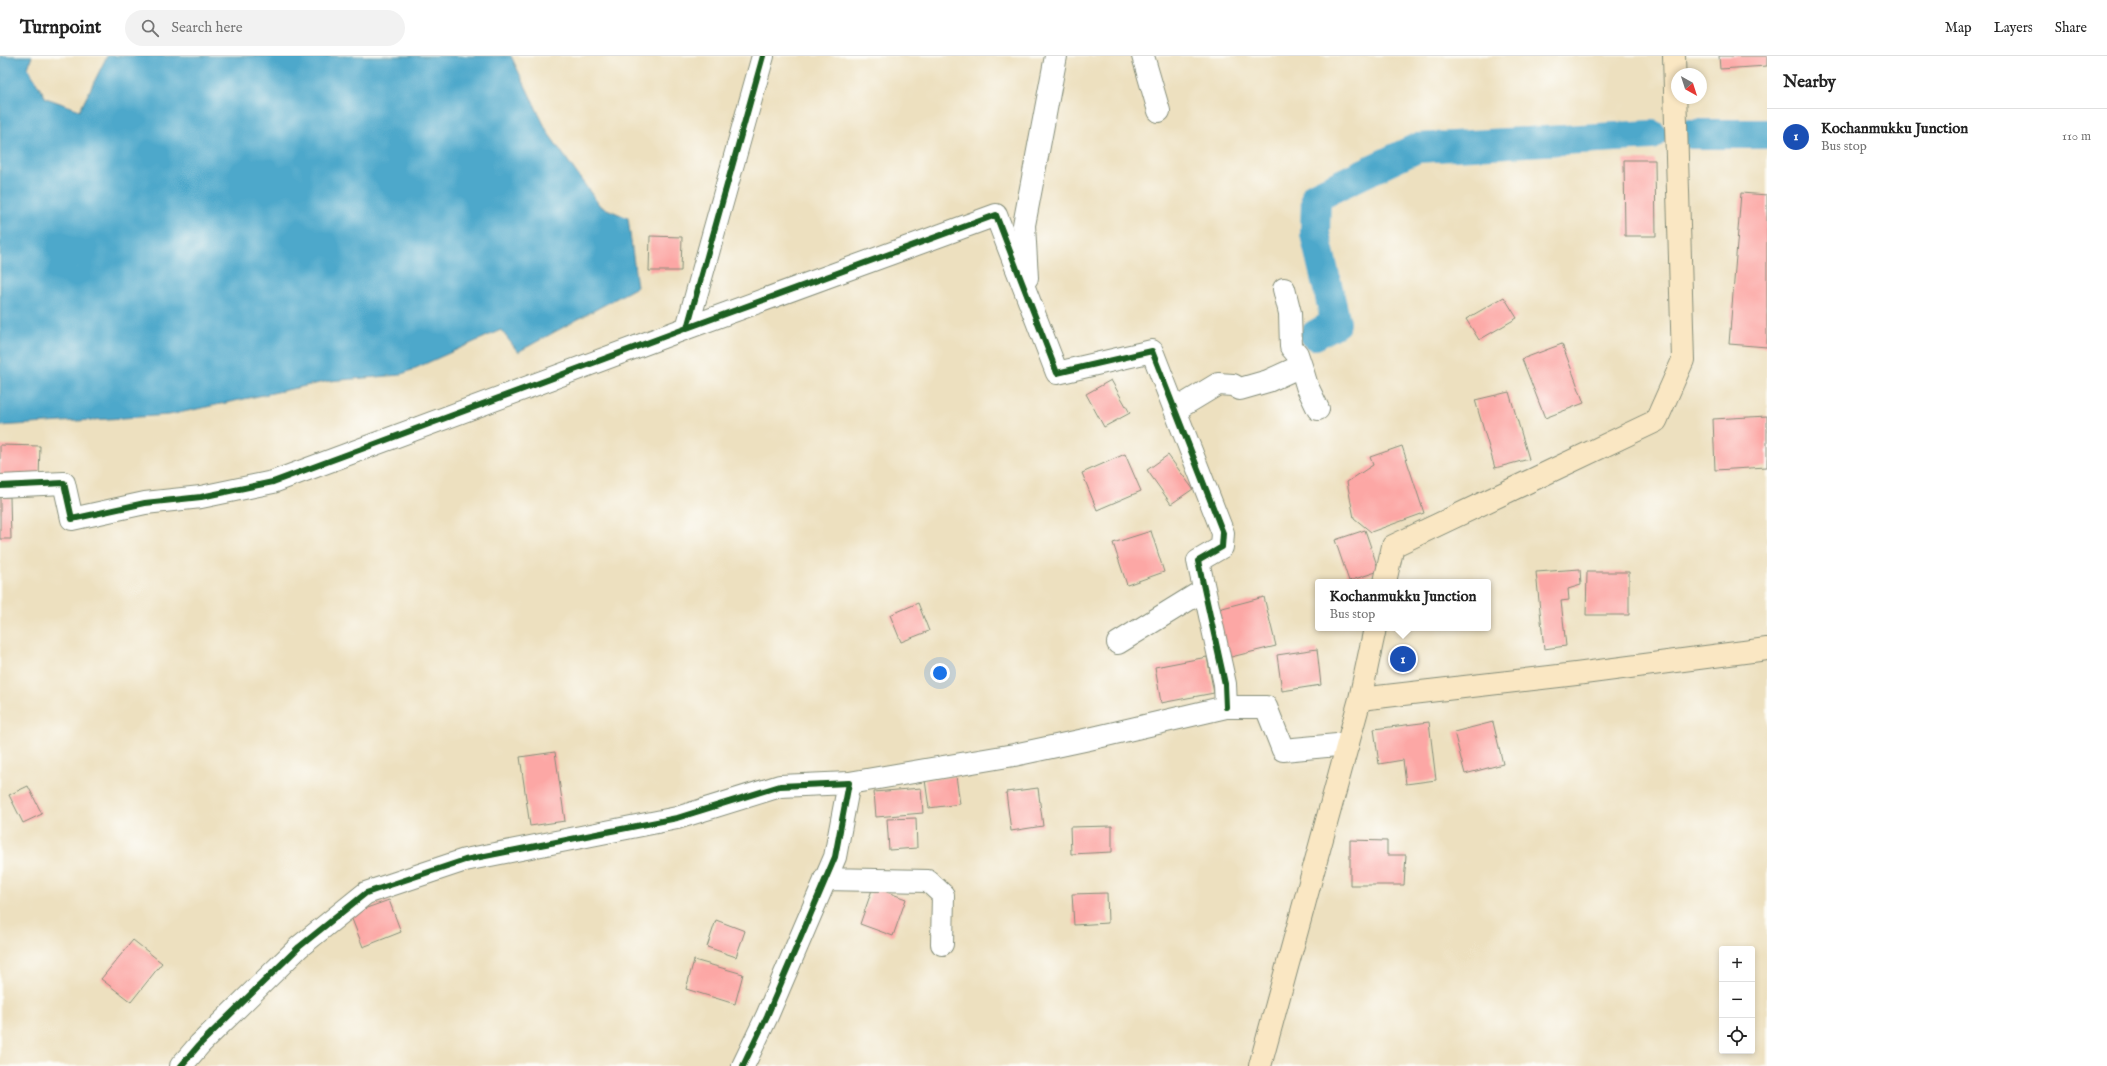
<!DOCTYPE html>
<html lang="en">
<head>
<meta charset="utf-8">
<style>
  body { margin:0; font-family:"IM FELL English",serif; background:#f2f2f2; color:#222 }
  .controls { position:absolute; right:12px; bottom:12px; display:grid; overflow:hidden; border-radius:4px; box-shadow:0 2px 6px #0003 }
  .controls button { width:36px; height:36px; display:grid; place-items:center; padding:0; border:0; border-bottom:1px solid #e0e0e0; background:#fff; color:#222; font:20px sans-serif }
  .compass { position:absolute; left:1671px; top:12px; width:36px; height:36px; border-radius:50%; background:#fff; box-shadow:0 2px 6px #0003; rotate:141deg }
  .you { position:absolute; left:940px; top:617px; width:14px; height:14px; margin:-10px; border:3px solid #fff; border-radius:50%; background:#1a73e8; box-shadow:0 0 0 6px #1a73e833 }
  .badge { display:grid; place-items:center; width:26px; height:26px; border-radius:50%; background:#7c3aed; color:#fff; font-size:13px; font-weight:700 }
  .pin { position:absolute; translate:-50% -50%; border:2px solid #fff; box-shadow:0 1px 4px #0006 }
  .popup { position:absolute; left:1315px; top:523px; width:176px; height:52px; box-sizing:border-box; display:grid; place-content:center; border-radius:4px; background:#fff; filter:drop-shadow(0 1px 3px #0005); font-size:13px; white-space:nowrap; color:#767676 }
  .popup b { font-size:15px; color:#222 }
  .popup::after { content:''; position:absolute; left:50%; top:100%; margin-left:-8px; border:8px solid transparent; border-top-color:#fff }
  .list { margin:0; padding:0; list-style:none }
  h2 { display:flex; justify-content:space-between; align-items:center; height:52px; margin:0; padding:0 16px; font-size:17px }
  h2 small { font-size:13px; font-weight:400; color:#767676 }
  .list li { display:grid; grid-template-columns:26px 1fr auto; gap:12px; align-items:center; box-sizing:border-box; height:56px; padding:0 16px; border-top:1px solid #e0e0e0 }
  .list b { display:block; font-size:15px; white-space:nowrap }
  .list p { margin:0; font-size:13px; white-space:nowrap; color:#767676 }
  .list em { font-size:13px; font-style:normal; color:#767676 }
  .icon { flex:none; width:22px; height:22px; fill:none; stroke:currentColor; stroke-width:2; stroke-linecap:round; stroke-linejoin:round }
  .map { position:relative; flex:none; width:1767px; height:1010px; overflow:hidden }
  header { display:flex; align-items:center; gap:24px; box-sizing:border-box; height:56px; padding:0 20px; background:#fff; border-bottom:1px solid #e0e0e0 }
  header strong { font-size:19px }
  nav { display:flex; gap:22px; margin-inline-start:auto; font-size:14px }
  .search { width:280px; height:36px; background:#f2f2f2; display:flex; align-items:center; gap:10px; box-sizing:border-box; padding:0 14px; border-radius:22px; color:#767676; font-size:15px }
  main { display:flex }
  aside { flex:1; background:#fff }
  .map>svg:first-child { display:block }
  .water { fill:#4da8cb; stroke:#367280 }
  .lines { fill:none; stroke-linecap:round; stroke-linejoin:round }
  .canal { stroke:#4da8cb; stroke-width:30 }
  .building { fill:#fca7a5 }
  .minor-casing { stroke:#868e7a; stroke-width:24 }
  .secondary-casing { stroke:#868e7a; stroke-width:24 }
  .minor { stroke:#fff; stroke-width:22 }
  .secondary { stroke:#fae7c3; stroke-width:22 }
  .cycleway-casing { stroke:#fdfcf7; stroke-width:8 }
  .cycleway { stroke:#1b5e20; stroke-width:6 }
</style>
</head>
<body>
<header>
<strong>Turnpoint</strong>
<div class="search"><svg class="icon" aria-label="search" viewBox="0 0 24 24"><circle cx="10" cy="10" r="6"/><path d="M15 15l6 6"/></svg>Search here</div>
<nav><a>Map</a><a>Layers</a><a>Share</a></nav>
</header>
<main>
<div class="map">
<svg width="1767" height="1010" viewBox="0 0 1767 1010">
  <rect width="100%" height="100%" fill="#fdfcf7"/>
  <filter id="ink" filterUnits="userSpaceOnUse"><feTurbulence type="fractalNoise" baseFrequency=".025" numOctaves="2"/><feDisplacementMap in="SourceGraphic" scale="8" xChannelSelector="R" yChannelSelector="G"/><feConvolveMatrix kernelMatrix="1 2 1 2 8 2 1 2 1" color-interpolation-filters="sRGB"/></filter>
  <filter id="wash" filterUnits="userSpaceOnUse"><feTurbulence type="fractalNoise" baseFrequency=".012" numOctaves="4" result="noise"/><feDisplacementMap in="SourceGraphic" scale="16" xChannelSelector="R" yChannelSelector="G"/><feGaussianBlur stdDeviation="0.9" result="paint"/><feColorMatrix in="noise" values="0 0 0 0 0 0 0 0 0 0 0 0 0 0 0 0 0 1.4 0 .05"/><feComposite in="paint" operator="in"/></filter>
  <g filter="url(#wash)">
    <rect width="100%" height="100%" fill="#ede0bf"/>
    <path class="water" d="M0,0H32L28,12L46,42L80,54L107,0H511L548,77L600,150L628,162L637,231L518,296L501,274L400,319L329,325L169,359L0,370Z"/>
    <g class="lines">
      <path class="canal" d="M1691,78H1767
        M1315,279L1336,267L1315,178L1316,140L1417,92L1652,79"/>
    </g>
    <g id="blocks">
      <path class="building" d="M1719,0H1767V10L1720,13Z
        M1624,104H1655L1656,180H1625Z
        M1741,137L1767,139V291L1729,288Z
        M650,180L682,181L681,215H649Z
        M1504,241L1517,262L1479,284L1466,263Z
        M1562,288L1584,347L1545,362L1522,303Z
        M1111,324L1130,357L1104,371L1086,338Z
        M1509,336L1529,403L1495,412L1475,344Z
        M1767,360V411L1715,414L1713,363Z
        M0,389L40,390L39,423H0Z
        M1402,390L1424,457L1371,476L1354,462L1347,426L1373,409L1370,401Z
        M1125,398L1141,435L1097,454L1082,417Z
        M1168,399L1193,433L1171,448L1147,414Z
        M0,441H10L11,483H0Z
        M1365,474L1379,515L1349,525L1335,484Z
        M1151,475L1164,516L1127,529L1113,487Z
        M1580,513L1581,529L1568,533L1569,544L1561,545L1566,590L1544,593L1536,516Z
        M1587,516H1629V559H1586Z
        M1264,541L1276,590L1227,602L1215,554Z
        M918,547L929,575L901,586L890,559Z
        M1317,593L1321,629L1282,635L1277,599Z
        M1207,601L1214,637L1161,647L1155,611Z
        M1429,666L1436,724L1406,728L1403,704L1379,708L1374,673Z
        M1493,666L1503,708L1465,718L1454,676Z
        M555,696L565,765L530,770L520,701Z
        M956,720L960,748L929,752L925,724Z
        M28,730L42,758L23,767L9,739Z
        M921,732L923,757L876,761L874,736Z
        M1038,732L1043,770L1011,775L1006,736Z
        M916,762L917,792L889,794L887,763Z
        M1112,770V796L1071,798L1070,771Z
        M1350,784L1387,785V799H1406L1404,829H1350Z
        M873,831L906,843L893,880L860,868Z
        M1107,837L1108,867L1074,869L1072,838Z
        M389,844L401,876L363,891L350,858Z
        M716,864L745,875L736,901L707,891Z
        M133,884L162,907L131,946L101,923Z
        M694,904L743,918L735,948L686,933Z"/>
    </g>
  </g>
  <g filter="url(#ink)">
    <use href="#blocks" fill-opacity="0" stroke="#868e7a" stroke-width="1"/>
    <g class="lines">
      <defs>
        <path id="minor" d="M1143,0L1159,55
          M1027,222L1024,169L1056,0
          M687,272L996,159L1057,317L1152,295L1223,477L1222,491L1198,505L1225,628L1226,651
          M1301,310L1307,330L1318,353
          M1175,354L1218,328L1233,329L1240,333L1268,325L1301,310L1297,298L1291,291L1290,257L1284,233
          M0,430L64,427L72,463L145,447L201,441L273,426L687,272L763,0
          M1118,587L1204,534
          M849,727L1014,699L1089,683L1226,651H1266L1283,694L1348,688
          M825,823L928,825L943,839L942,888
          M181,1010L200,988L299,891L366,837L465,804L677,762L780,730L849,727L835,801L767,960L743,1010"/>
        <path id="secondary" d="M1385,526L1393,490L1656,365L1683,304L1674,0
          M1360,643L1576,618L1767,593
          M1260,1010L1360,643L1375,572"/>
      </defs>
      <use href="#minor" class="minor-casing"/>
      <use href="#secondary" class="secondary-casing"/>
      <use href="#minor" class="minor"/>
      <use href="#secondary" class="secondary"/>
      <defs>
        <path id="cycleway" d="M687,272L996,159L1057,317L1152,295L1223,477L1222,491L1198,505L1225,628L1226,651
          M0,430L64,427L72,463L145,447L201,441L273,426L687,272L763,0
          M181,1010L200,988L299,891L366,837L465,804L677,762L780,730L849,727L835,801L767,960L743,1010"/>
      </defs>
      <use href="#cycleway" class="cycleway-casing"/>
      <use href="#cycleway" class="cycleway"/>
    </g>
  </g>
</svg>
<div class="controls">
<button>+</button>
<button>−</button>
<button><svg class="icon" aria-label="locate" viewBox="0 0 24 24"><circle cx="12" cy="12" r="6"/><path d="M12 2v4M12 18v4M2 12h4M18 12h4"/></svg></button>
</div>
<svg class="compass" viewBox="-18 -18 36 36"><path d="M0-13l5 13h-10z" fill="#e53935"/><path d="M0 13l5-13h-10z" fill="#767676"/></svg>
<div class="you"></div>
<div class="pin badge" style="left:1403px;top:603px;background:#1a4fb4">1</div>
<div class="popup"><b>Kochanmukku Junction</b>Bus stop</div>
</div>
<aside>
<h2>Nearby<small></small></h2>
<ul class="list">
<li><span class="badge" style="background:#1a4fb4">1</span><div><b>Kochanmukku Junction</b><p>Bus stop</p></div><em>110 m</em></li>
</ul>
</aside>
</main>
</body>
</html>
